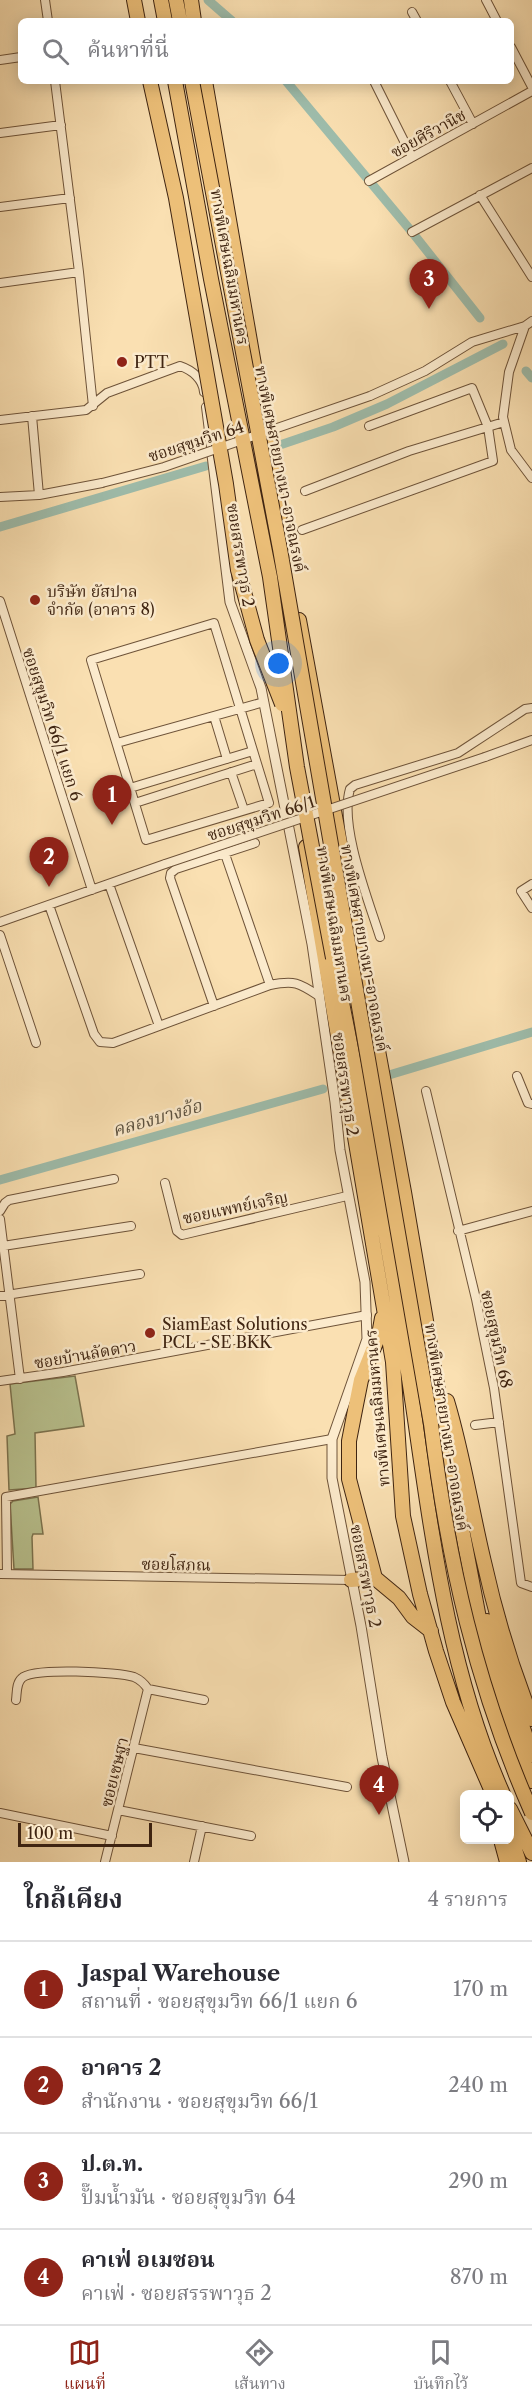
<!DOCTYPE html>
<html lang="th">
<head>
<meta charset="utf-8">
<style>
  body { margin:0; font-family:"Libre Caslon Text","Noto Serif Thai",serif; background:#f2f2f3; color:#2b2b33 }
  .controls { position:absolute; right:18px; bottom:18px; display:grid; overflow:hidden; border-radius:9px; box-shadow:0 3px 15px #0003 }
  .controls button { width:54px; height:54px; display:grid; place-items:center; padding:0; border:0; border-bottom:2px solid #e1e1e2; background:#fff; color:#2b2b33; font:30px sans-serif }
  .scale { position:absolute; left:18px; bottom:15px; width:134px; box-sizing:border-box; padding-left:6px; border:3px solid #3f2411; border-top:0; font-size:16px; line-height:21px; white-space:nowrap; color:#3f2411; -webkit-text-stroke:4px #fcebcd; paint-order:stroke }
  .you { position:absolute; left:279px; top:664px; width:21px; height:21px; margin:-15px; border:4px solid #fff; border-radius:50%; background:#1a73e8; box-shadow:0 0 0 9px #1a73e833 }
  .badge { display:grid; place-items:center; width:39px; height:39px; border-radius:50%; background:#8f2418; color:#fff; font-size:20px; font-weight:700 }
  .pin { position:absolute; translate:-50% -50px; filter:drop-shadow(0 2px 3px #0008) }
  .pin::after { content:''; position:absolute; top:32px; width:21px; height:18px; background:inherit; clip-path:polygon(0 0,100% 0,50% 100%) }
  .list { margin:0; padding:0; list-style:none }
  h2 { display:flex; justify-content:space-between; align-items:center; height:78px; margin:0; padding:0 24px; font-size:26px }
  h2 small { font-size:20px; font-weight:400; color:#7c7c81 }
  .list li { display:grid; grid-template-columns:39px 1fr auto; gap:18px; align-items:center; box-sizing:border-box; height:96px; padding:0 24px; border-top:2px solid #e1e1e2 }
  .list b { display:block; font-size:22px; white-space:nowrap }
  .list p { margin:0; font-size:20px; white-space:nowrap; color:#7c7c81 }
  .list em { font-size:20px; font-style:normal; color:#7c7c81 }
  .icon { flex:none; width:33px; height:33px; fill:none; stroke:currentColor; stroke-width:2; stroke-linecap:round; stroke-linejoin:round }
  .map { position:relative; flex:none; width:532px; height:1862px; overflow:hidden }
  .search { position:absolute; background:#fff; box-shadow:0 3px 15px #0003; left:18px; right:18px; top:18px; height:66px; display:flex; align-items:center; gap:15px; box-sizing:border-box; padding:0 21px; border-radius:9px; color:#7c7c81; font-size:22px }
  .sheet { height:462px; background:#fff }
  nav { display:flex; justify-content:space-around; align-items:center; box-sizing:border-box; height:84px; border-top:2px solid #e1e1e2; background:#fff; font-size:16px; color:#7c7c81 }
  nav a { display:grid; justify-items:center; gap:3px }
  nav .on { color:#8f2418 }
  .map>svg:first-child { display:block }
  .green { fill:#b9c390; stroke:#7c7450; stroke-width:1.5 }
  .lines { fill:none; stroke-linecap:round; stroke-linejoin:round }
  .canal { stroke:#9ebdac; stroke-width:9 }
  .minor-casing { stroke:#6e5339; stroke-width:10 }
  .tertiary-casing { stroke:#6e5339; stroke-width:11 }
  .motorway-casing { stroke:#3f2411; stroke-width:16 }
  .minor { stroke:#fcebcd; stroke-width:8 }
  .tertiary { stroke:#fcebcd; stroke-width:9 }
  .motorway { stroke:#edc079; stroke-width:14 }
  .minor-bridge-casing { stroke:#6e5339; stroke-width:10; stroke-linecap:butt }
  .motorway-bridge-casing { stroke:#3f2411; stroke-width:16; stroke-linecap:butt }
  .minor-bridge { stroke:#fcebcd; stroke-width:8 }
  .motorway-bridge { stroke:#edc079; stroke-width:14 }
  .poi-dot { fill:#8f2418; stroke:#fcebcd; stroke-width:2 }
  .labels { text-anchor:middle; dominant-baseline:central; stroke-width:5; stroke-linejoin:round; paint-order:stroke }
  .street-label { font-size:16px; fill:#3f2411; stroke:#fcebcd }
  .poi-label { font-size:16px; fill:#3f2411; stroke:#fcebcd; text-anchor:start }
  .water-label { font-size:18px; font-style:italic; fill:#5c5240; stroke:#fcebcd }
</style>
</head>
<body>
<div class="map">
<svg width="532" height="1862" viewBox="0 0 532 1862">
  <rect width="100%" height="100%" fill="#fae0b2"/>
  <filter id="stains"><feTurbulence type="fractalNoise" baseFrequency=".00333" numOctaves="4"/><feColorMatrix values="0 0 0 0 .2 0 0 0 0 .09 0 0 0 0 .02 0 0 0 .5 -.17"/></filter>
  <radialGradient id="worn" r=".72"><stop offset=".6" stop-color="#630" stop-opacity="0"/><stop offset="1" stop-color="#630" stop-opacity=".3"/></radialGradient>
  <path class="green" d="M75,1376L84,1426L35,1433L36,1488L9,1490L7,1436L15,1434L10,1384Z
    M38,1497L43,1534H33L32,1537L33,1569H14L10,1504L13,1501Z"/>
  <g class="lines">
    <path class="canal" d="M208,0L232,21
      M286,81L412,232L480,318
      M526,371L532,378
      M274,447L333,427L387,404L503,344
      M0,527L206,466
      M389,1075L532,1032
      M0,1180L323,1089"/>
    <defs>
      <path id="minor" d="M45,0L48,21
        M486,0L497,21
        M412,12L417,21
        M511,47L532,87
        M0,60L21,57
        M55,81L79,272L93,406
        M374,81L412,157
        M450,81L473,124
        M0,133L61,125
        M369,181L532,91
        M480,195L532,277
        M0,207L70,198
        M412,232L532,168
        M0,283L79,272
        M532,321L525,326L509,372L503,417L511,450L532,478
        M370,396L425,371L472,342L525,326
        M206,407L212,455
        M32,416L39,495
        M0,420L86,410L107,393L180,366C192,370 203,379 204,392
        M305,491L409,451L504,422
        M0,497L39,495L102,483
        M302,530L493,461L488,427L472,388L369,426
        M0,601L92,890
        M214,623L269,803L146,840L91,660Z
        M214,716L227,759
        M117,743L264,702
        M485,757L532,740
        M231,772L244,810
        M130,788L253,751
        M135,803L257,764
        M225,854L270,985
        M109,884L159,1026
        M532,884L521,891L532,908
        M49,905L94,1034L100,1042L113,1043L270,985C295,980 299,983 319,996
        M0,922L165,864
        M0,935L36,1043
        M380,937C368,899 339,826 350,789L355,785L458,753L525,709L532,708
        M214,1006L170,878L171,873L176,869L255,843
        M517,1076L528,1103L532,1104
        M426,1091L476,1299L494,1388L521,1583L532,1587
        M165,1183L177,1231L182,1235L347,1196
        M0,1211L5,1203L9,1200L114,1179
        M0,1219L20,1379
        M458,1231L532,1211
        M3,1246L131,1226
        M0,1296L140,1274
        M0,1381L63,1372L367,1315
        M475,1425L499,1422
        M0,1574L351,1580
        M7,1574L6,1497L332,1439
        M16,1700C17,1693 16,1683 22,1678C32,1667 119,1672 134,1677C141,1680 144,1683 148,1689L204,1700
        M134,1748L347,1787
        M118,1810L251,1836
        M0,1813L112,1836
        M105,1862L148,1689
        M194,1862L202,1826"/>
      <path id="tertiary" d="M212,455L230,602L261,688L312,944L335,1102L340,1150L365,1282L367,1339L332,1439V1478L361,1626L382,1757L404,1862"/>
      <path id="motorway" d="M134,0L138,21
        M161,0L165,21
        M176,0L180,21
        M191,0L194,21
        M205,81L280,515
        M299,620L404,1192L458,1508L483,1639L519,1750L532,1781
        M306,847L393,1362L403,1516L420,1594L436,1651L453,1702L493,1794
        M333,958C360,1091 386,1225 406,1359C429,1506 442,1657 503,1794
        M382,1318L379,1335L361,1380L356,1405L349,1441V1479L375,1578L399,1598L413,1617L431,1631
        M447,1401C463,1454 471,1508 484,1562C496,1616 512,1669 532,1719
        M351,1580L375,1578
        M487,1621L532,1755
        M510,1809L532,1853
        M510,1835L519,1862
        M501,1840L507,1862"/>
    </defs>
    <use href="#minor" class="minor-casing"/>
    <use href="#tertiary" class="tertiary-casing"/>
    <use href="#motorway" class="motorway-casing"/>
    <use href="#minor" class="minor"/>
    <use href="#tertiary" class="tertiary"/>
    <use href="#motorway" class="motorway"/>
    <defs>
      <path id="minor-bridge" d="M102,483L164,467L370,396
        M165,864L485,757"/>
      <path id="motorway-bridge" d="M150,81L176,198L226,484L238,570L257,640L282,704
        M175,81L211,279L270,577L297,767L333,958
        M192,81L280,549L431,1424C448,1561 476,1686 532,1813"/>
    </defs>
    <use href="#minor-bridge" class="minor-bridge-casing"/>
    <use href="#motorway-bridge" class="motorway-bridge-casing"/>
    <use href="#minor-bridge" class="minor-bridge"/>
    <use href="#motorway-bridge" class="motorway-bridge"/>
  </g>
  <g class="poi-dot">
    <circle cx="122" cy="362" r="6"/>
    <circle cx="35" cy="600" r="6"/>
    <circle cx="150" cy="1333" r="6"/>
  </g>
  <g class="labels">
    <g class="street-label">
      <text transform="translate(428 133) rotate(-29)">ซอยศิริวานิช</text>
      <text transform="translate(230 267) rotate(80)">ทางพิเศษเฉลิมมหานคร</text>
      <text transform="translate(196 441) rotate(-18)">ซอยสุขุมวิท 64</text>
      <text transform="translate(281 469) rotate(79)">ทางพิเศษสายบางนา-อาจณรงค์</text>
      <text transform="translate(241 555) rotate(81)">ซอยสรรพาวุธ 2</text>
      <text transform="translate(53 724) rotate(72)">ซอยสุขุมวิท 66/1 แยก 6</text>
      <text transform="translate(261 818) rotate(-18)">ซอยสุขุมวิท 66/1</text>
      <text transform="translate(335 924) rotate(81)">ทางพิเศษเฉลิมมหานคร</text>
      <text transform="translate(365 948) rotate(80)">ทางพิเศษสายบางนา-อาจณรงค์</text>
      <text transform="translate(346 1084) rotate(82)">ซอยสรรพาวุธ 2</text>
      <text transform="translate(235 1207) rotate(-12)">ซอยแพทย์เจริญ</text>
      <text transform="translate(497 1339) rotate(78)">ซอยสุขุมวิท 68</text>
      <text transform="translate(85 1354) rotate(-10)">ซอยบ้านลัดดาว</text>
      <text transform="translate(377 1408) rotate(-95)">ทางพิเศษเฉลิมมหานคร</text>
      <text transform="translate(447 1427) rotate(81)">ทางพิเศษสายบางนา-อาจณรงค์</text>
      <text transform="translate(176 1564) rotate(1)">ซอยโสภณ</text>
      <text transform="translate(366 1576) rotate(79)">ซอยสรรพาวุธ 2</text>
      <text transform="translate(114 1772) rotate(-76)">ซอยเชษฐา</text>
    </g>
    <g class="poi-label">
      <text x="134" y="362">PTT</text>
      <text x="47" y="591">บริษัท ยัสปาล<tspan x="47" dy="18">จำกัด (อาคาร 8)</tspan></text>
      <text x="162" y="1324">SiamEast Solutions<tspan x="162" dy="18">PCL - SE BKK</tspan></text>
    </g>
    <g class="water-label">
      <text transform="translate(157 1118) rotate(-16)">คลองบางอ้อ</text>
    </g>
  </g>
  <rect width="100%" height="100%" filter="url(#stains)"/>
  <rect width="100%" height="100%" fill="url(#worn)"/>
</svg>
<div class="controls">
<button><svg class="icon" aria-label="locate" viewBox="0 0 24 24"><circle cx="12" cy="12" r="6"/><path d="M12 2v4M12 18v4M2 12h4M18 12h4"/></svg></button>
</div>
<div class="scale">100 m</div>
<div class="you"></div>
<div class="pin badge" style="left:112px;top:825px">1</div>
<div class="pin badge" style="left:49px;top:887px">2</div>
<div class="pin badge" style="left:429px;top:309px">3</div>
<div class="pin badge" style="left:379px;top:1815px">4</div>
<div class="search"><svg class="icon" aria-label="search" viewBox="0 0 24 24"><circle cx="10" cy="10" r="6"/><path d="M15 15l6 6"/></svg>ค้นหาที่นี่</div>
</div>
<section class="sheet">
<h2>ใกล้เคียง<small>4 รายการ</small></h2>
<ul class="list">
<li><span class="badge">1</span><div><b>Jaspal Warehouse</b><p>สถานที่ · ซอยสุขุมวิท 66/1 แยก 6</p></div><em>170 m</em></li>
<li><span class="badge">2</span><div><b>อาคาร 2</b><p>สำนักงาน · ซอยสุขุมวิท 66/1</p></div><em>240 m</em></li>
<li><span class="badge">3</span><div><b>ป.ต.ท.</b><p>ปั๊มน้ำมัน · ซอยสุขุมวิท 64</p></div><em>290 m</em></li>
<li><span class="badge">4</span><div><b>คาเฟ่ อเมซอน</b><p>คาเฟ่ · ซอยสรรพาวุธ 2</p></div><em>870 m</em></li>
</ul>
</section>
<nav>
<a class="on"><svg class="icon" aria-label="map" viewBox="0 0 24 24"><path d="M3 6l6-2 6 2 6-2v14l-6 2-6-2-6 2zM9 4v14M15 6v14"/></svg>แผนที่</a>
<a><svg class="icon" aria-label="directions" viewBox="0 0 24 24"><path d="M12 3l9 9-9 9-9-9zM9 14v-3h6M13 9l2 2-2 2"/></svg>เส้นทาง</a>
<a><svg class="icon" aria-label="saved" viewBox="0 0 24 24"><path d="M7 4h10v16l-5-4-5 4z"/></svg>บันทึกไว้</a>
</nav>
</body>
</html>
